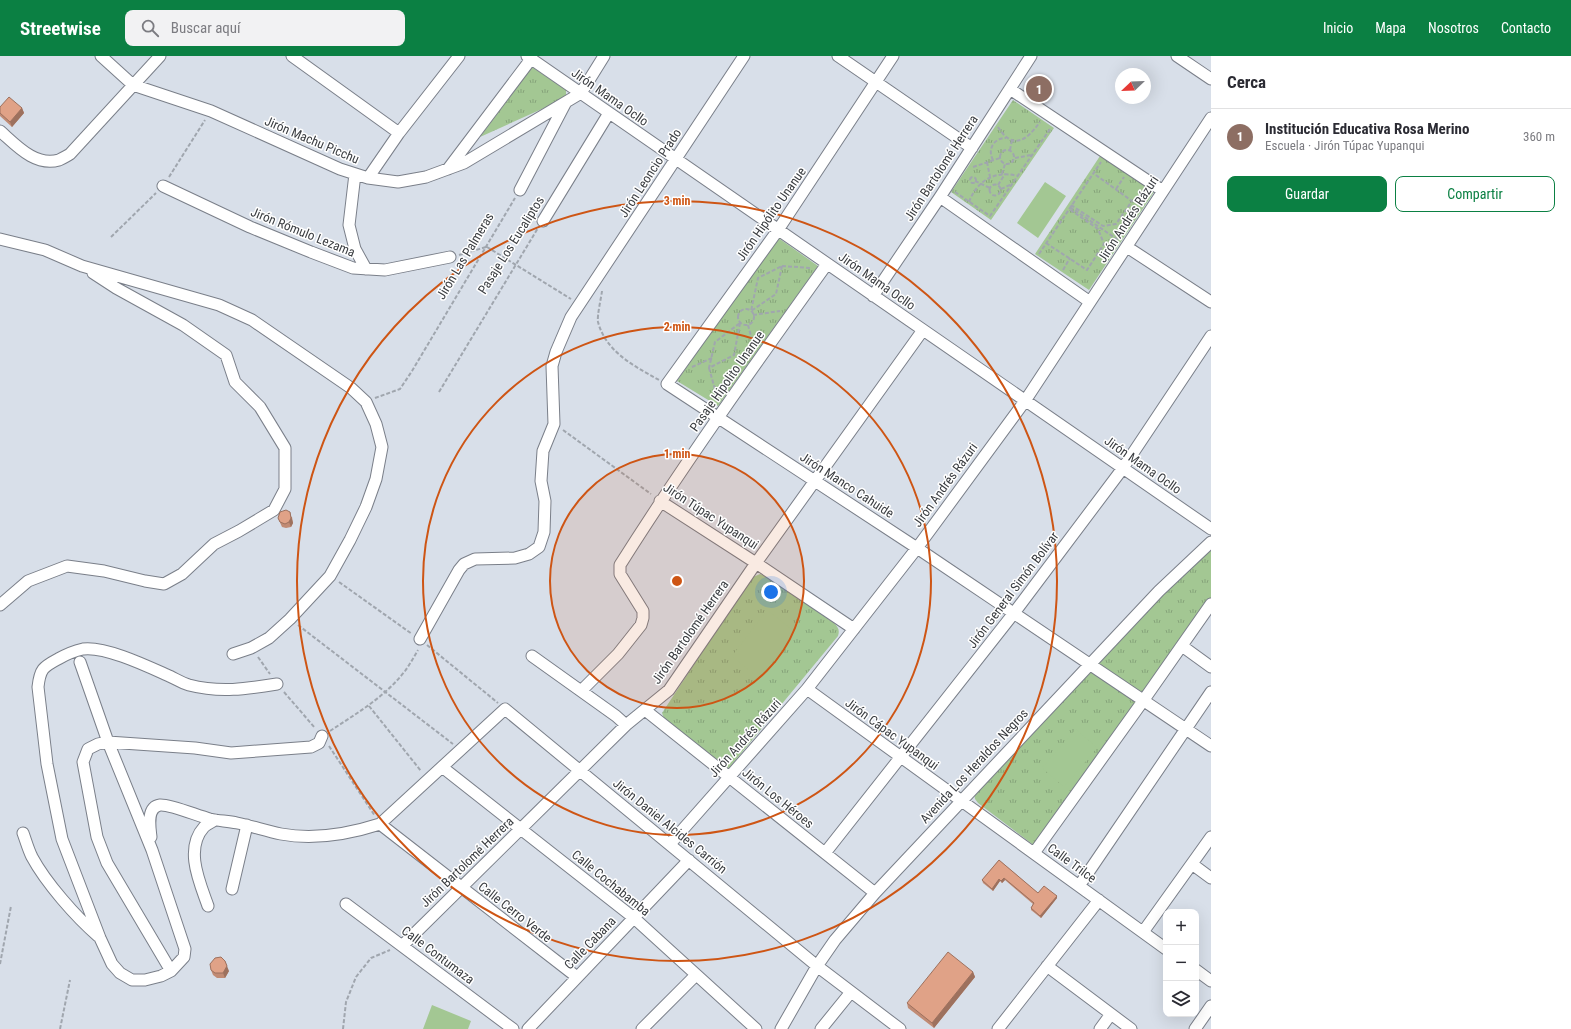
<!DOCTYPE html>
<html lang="es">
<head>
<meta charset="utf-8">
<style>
  body { margin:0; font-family:"Roboto Condensed",sans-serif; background:#f2f2f3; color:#2b2b33 }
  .controls { position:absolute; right:12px; bottom:12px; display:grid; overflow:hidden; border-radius:8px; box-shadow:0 4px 16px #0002 }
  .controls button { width:36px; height:36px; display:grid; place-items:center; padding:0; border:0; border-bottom:1px solid #e1e1e2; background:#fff; color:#2b2b33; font:20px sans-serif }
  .compass { position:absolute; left:1115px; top:12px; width:36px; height:36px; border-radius:50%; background:#fff; box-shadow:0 4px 16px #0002; rotate:247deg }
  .you { position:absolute; left:771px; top:536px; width:14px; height:14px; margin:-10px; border:3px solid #fff; border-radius:50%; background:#1a73e8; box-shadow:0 0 0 6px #1a73e833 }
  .badge { display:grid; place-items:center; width:26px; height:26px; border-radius:50%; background:#0b8043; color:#fff; font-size:13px; font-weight:700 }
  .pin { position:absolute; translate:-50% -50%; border:2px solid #fff; box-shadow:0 1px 4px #0006 }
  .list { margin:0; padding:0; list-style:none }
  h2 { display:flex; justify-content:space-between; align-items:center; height:52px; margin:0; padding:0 16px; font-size:17px }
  h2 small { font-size:13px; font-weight:400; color:#7c7c81 }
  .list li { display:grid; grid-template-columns:26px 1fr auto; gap:12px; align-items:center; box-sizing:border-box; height:56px; padding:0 16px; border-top:1px solid #e1e1e2 }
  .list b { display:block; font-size:15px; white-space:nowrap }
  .list p { margin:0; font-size:13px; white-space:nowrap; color:#7c7c81 }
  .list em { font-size:13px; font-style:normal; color:#7c7c81 }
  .actions { display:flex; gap:8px; padding:12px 16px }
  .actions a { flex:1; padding:9px 0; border:1px solid #0b8043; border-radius:8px; text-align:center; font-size:14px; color:#0b8043 }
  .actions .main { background:#0b8043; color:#fff }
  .icon { flex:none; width:22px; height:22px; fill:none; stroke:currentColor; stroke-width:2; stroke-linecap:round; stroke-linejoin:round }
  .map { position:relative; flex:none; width:1211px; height:973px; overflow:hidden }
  header { display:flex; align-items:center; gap:24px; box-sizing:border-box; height:56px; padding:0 20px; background:#0b8043; color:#fff }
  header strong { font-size:19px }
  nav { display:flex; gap:22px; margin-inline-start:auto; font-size:14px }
  .search { width:280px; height:36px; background:#f2f2f3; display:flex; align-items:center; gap:10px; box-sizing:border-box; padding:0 14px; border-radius:8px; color:#7c7c81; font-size:15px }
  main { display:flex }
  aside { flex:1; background:#fff }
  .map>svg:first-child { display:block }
  .grass { fill:url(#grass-tufts) }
  .garden { fill:#a3c793 }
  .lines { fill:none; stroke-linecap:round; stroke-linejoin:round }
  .minor-casing { stroke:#7a7f89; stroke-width:13 }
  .path { stroke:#a0a6ae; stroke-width:2; stroke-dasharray:4 2; stroke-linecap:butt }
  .minor { stroke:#fff; stroke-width:11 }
  .wall { fill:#c18b74 }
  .shaded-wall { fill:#9d715e }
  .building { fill:#e0a287; stroke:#9d715e }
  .ring { fill:none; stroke:#ce5514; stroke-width:2 }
  .labels { text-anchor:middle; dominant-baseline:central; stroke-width:3; stroke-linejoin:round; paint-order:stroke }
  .street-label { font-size:13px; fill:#3a3d41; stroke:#fff }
  .centre { fill:#ce5514; stroke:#fff; stroke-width:2 }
  .ring-label { font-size:12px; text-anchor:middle; font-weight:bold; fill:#ce5514; stroke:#fff; stroke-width:3; stroke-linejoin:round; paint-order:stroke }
</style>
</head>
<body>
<header>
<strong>Streetwise</strong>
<div class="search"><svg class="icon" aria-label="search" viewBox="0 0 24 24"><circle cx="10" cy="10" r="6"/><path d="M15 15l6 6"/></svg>Buscar aquí</div>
<nav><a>Inicio</a><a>Mapa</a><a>Nosotros</a><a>Contacto</a></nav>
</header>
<main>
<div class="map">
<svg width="1211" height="973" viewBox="0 0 1211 973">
  <defs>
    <pattern id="grass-tufts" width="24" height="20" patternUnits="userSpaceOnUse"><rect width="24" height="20" fill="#a3c793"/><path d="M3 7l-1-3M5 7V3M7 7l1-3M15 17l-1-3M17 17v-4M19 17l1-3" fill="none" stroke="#86a37a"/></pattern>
  </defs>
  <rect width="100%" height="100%" fill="#d8dfe9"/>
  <path class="grass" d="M532,11L566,34V39L562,44L480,81Z
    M1013,44L1054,72L991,164L951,136Z
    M1100,100L1154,136L1089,234L1035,198Z
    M777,181L818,210L718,350L677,325Z
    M1211,491V544L1144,641L1095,607L1131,567Z
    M760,518L765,520L834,567C838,571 840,574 838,580L729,712L722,711L664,662L662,657L751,522Z
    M1090,612L1140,646L1036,791L978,747L975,743L974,738Z"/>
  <path class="garden" d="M1045,126L1066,140L1038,182L1017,167Z
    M767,554L795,576L760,623L732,600Z
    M1076,673L1097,692L1064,731L1042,712Z
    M432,949L471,965L468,973H423Z"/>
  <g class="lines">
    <defs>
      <path id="minor" d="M101,0L133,29L211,55L340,113L368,122L398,126L426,121L464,107L581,37L604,0
        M292,0L399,77
        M527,0L1211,473
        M838,0L972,92
        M893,0L778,174L667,328L917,492L1211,690
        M1177,0L1211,23
        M1010,33L1163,135
        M0,75C16,89 35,111 59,104C63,102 67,100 70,98L160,0
        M448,113L531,3
        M355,118L349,169L355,193L366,213
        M368,122L399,77L459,0
        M163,130L250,171L311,196L353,212L385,214L450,201
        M520,134L566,46
        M940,141L1090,246
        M543,165L609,57
        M0,183L45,194L82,210L219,249L252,264L351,332L366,346L376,368L382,391L376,423L366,451L350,484L330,520L290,563L269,582L251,592L233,598
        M1127,191L1211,246
        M873,240L940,141L1031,0
        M660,445L756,507L854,573
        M0,549L28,525L67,510L104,515L145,525L164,528L182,518L214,488L239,475L274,454L285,433V392L260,351L235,326L226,299L183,269L116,232L93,217
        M420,583L459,514L464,508L475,503L515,502L529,498L539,491L544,476L545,445L541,425L543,395L554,368L552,310L556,296L571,261L744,0
        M1182,590L1211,611
        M532,600L616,660L626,669
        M80,606L108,686L152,794L185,893L184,901L171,915L161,920L145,924H132L120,917L112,908L100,882L62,783L47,708L38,631C40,613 43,611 58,603C65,599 74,595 83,593C105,590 147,610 167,619C174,622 182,627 189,629C220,637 246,633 277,628
        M807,633L1166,893
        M581,635L618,598L641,569L643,562V555L620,518V509C685,406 756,307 827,208
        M645,654L875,837
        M442,711L634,862L756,973
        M380,768L577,921
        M23,777C26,785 28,793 32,801C46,827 76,861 98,880
        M151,781C150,772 146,751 160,749C170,748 198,760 210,763C219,765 228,765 237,767C252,770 266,775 281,778C314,784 349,778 380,768L505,653L817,910L900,973
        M670,788L807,633L917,492L1025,345L1211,62
        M825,797L1014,557L1123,412L1211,280
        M1034,797L1143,645L1211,548
        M1192,808L1211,822
        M1079,830L1211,636
        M232,833L247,769
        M346,848L513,973
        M208,850C200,827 184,793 204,771C207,768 212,766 215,764
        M1143,876L1211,781
        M402,890L626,669L669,634L756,507L923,274
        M1047,910L1131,973
        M1196,914L1211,925
        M171,915L107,807L97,781L83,706L88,693L98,688L108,686L195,692L231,697L311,691L319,687L322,680
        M528,973L689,804
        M642,973L696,919
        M781,973L817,910L835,884L875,837L1159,535L1211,486
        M821,973L851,936
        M998,973L1099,844
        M1100,973L1111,958
        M1195,973L1211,950"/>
    </defs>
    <use href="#minor" class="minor-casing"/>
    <path class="path" d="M998,71C1013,95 1027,84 1040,66
      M1000 101a7 7 0 1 1 14 0a7 7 0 1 1-14 0Z
      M1010,94L1012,84
      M1015,102L1031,99
      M993,104C987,93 994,82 1006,82
      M987,106L990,121
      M973,111L1000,102
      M1002,118L1005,108
      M970 124a3 3 0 1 1 6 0a3 3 0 1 1-6 0Z
      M169,121L205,64
      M975,125L990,132
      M989.5 134a5.5 5.5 0 1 1 11 0a5.5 5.5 0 1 1-11 0Z
      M998,129L1005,118
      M1001,133L1012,128
      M1116,133L1124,121
      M955,136L990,160L1050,73
      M969,146C977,124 996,114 1018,120
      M1071,149L1103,170L1116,168L1132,145L1093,117
      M1070,151L1118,184
      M111,181L156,137
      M1046,187L1087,214L1104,188L1098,173L1069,153
      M487,191L571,243
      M1039,198L1101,106
      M459,199L486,191
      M782,210L776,238L751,255L758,222Z
      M782,210L811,212
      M1063,214L1070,202
      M602,235C601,243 597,259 598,266C606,296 634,310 659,324
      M738 261a8 8 0 1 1 16 0a8 8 0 1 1-16 0Z
      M753,259L780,255
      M740,267L734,299L709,312L715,286Z
      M748,269L754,291
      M692,311L712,302
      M709,312L718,344
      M439,336L538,172
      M375,342L400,333L412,315L515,142
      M563,374L651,438
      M339,526L412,578
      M298,569L453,688
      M427,589L498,647
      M258,601L270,618
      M284,636L315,672
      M369,650L421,715
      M330,675C357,657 385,641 405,615C410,608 414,601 418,594
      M329,690L375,760
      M0,908L11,850
      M60,973L70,924
      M343,973L346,946L356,921L371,902L390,894"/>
    <use href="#minor" class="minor"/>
  </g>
  <path class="wall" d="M0,51L22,52L24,57L12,71L0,60Z
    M292,461L293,467L291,471L286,472L282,471L278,462Z
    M999,804L1038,837L1057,840V842L1041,862L1031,854V852L1033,848L1005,824L1002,827L1000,825L993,835L983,827L982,824Z
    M211,914L229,915L225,922H217L213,919Z
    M973,916L975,921L934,972L908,952L907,947Z"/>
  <path class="shaded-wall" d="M22,52L24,57L12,71L10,66Z
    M290,456L293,467L291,471L289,466Z
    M1004,822L1005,824L1002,827L1001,825Z
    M999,823L1000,825L993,835L992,833Z
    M1057,840V842L1041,862L1040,860Z
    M225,905L229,915L225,922L223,917Z
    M973,916L975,921L934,972L932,967Z"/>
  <path class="building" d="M9,41L22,52L10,66L0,57V51Z
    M286,454L290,456L291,462L289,466L285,468L280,466L278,462L280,456Z
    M999,804L1038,837L1044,830L1057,840L1040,860L1031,852L1034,847L1004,822L1001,825L999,823L992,833L982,824Z
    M948,896L973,916L932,967L907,947Z
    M221,901L225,905L227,910L223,917H215L211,914L210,908L215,902Z"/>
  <circle cx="677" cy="525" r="127" fill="#ce5514" fill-opacity=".12"/>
  <g class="ring">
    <circle cx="677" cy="525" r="127"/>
    <circle cx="677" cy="525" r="254"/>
    <circle cx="677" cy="525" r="380"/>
  </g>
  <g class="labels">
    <g class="street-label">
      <text transform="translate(610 41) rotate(35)">Jirón Mama Ocllo</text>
      <text transform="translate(312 84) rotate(23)">Jirón Machu Picchu</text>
      <text transform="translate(941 112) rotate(-57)">Jirón Bartolomé Herrera</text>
      <text transform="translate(650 117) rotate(-57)">Jirón Leoncio Prado</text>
      <text transform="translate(771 158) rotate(-55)">Jirón Hipólito Unanue</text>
      <text transform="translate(1128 163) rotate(-57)">Jirón Andrés Rázuri</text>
      <text transform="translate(303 176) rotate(22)">Jirón Rómulo Lezama</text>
      <text transform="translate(511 189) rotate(-58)">Pasaje Los Eucaliptos</text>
      <text transform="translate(465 200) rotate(-59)">Jirón Las Palmeras</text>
      <text transform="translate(877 225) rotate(35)">Jirón Mama Ocllo</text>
      <text transform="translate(727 325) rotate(-55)">Pasaje Hipolito Unanue</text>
      <text transform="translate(1143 409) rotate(35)">Jirón Mama Ocllo</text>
      <text transform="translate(847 429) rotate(33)">Jirón Manco Cahuide</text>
      <text transform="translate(945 429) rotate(-54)">Jirón Andrés Rázuri</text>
      <text transform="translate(711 460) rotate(33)">Jirón Túpac Yupanqui</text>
      <text transform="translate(1013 534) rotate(-53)">Jirón General Simón Bolívar</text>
      <text transform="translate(690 576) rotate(-55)">Jirón Bartolomé Herrera</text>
      <text transform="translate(892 678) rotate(36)">Jirón Cápac Yupanqui</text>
      <text transform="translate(745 682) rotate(-48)">Jirón Andrés Rázuri</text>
      <text transform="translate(974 710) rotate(-47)">Avenida Los Heraldos Negros</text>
      <text transform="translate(778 742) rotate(39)">Jirón Los Héroes</text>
      <text transform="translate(670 770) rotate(39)">Jirón Daniel Alcides Carrión</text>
      <text transform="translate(467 806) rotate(-44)">Jirón Bartolomé Herrera</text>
      <text transform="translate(1072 807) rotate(36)">Calle Trilce</text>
      <text transform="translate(611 827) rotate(39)">Calle Cochabamba</text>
      <text transform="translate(515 856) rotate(38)">Calle Cerro Verde</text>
      <text transform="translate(590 887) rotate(-46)">Calle Cabana</text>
      <text transform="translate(438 899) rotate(37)">Calle Contumaza</text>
    </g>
  </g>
  <circle cx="677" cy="525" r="6" class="centre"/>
  <g class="ring-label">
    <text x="677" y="149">3 min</text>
    <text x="677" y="275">2 min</text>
    <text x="677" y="402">1 min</text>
  </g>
</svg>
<div class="controls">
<button>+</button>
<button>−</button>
<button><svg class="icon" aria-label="layers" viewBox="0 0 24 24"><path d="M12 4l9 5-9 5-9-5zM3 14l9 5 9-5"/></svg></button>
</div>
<svg class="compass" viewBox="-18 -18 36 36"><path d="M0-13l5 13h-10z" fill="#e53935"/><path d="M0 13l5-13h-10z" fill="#7c7c81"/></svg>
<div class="you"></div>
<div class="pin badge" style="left:1039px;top:33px;background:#8d6e63">1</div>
</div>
<aside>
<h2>Cerca<small></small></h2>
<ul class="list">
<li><span class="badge" style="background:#8d6e63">1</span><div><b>Institución Educativa Rosa Merino</b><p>Escuela · Jirón Túpac Yupanqui</p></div><em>360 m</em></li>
</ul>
<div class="actions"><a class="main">Guardar</a><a>Compartir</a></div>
</aside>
</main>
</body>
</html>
